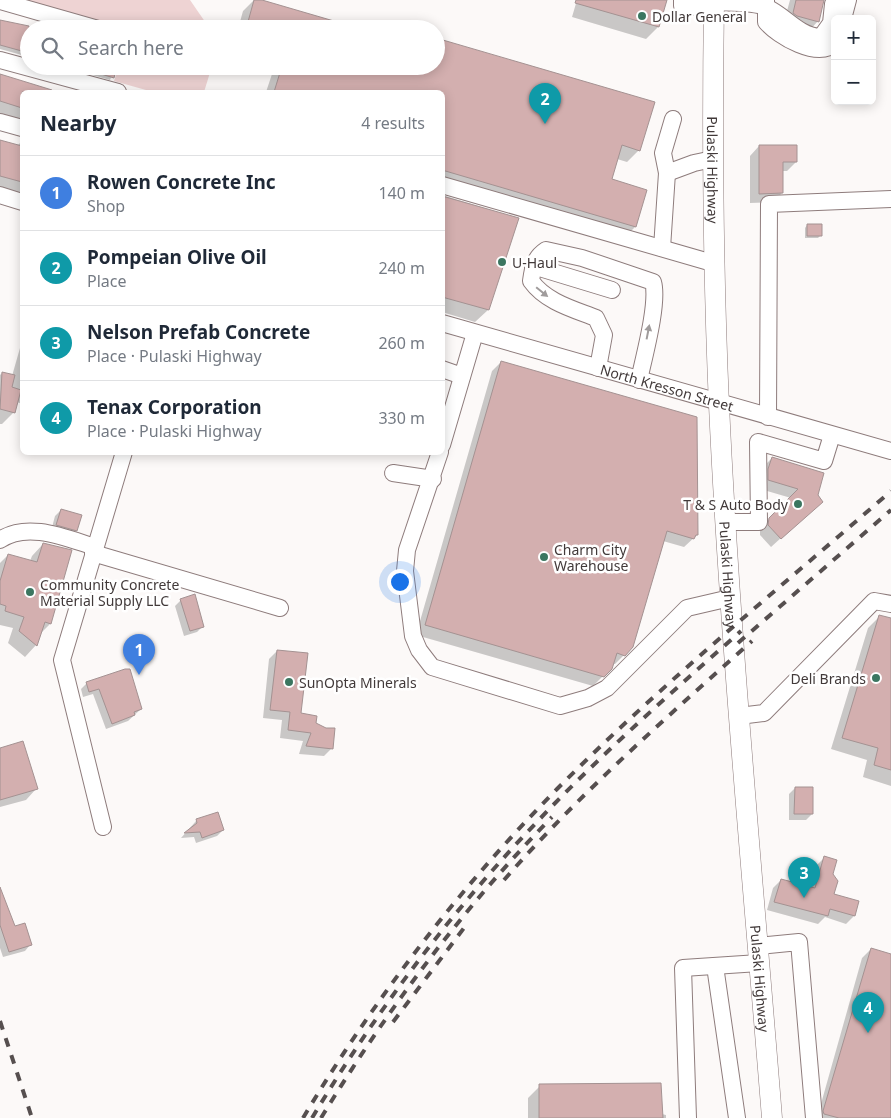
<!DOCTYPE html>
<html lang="en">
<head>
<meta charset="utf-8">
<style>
  body { margin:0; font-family:"Noto Sans",sans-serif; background:#f6f6f7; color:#1f2937 }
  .controls { position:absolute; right:15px; top:15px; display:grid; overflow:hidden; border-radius:8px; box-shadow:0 2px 12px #0003 }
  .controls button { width:45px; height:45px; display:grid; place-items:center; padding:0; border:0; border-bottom:1px solid #e0e1e3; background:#fff; color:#1f2937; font:25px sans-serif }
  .you { position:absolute; left:399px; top:581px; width:18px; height:18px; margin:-12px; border:4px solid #fff; border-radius:50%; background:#1a73e8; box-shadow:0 0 0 8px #1a73e833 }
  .badge { display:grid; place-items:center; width:32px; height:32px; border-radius:50%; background:#7c3aed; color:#fff; font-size:16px; font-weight:700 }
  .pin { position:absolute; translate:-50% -41px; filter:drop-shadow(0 1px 2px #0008) }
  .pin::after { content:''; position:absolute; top:26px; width:18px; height:15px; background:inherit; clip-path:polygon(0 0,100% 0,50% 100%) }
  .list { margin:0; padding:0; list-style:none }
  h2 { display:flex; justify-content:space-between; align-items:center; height:65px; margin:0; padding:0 20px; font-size:21px }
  h2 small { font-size:16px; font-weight:400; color:#747a83 }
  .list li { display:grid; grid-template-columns:32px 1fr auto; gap:15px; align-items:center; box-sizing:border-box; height:75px; padding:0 20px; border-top:1px solid #e0e1e3 }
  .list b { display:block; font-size:19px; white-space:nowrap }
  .list p { margin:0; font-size:16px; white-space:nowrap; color:#747a83 }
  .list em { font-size:16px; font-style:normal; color:#747a83 }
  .icon { flex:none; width:28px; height:28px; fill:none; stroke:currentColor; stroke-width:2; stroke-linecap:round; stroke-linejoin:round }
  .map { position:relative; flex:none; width:891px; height:1118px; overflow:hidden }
  .search { position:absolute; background:#fff; box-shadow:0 2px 12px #0003; left:20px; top:20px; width:425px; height:55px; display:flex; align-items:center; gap:12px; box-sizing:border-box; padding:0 18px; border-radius:28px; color:#747a83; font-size:19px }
  .panel { position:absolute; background:#fff; box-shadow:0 2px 12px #0003; left:20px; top:90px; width:425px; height:365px; border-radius:8px }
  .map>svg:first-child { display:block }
  .green { fill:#eed3d3 }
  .shadow { fill:#0003 }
  .building { fill:#d3afaf; stroke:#a49292 }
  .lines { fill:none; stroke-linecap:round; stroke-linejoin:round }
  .minor-casing { stroke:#8e7c7c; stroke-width:18 }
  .major-casing { stroke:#8e7c7c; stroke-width:21 }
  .minor { stroke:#fff; stroke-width:16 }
  .major { stroke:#fff; stroke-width:20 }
  .rail { stroke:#564f4f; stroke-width:4; stroke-dasharray:9 9; stroke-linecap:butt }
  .oneway { fill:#a09c9c }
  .poi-dot { fill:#3b7660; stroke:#fff; stroke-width:2 }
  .labels { text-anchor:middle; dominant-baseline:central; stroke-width:5; stroke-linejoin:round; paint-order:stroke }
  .poi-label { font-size:14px; fill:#423a3a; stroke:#fff; text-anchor:start }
  .street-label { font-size:14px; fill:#423a3a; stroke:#fff }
</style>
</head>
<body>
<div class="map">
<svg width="891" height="1118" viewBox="0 0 891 1118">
  <rect width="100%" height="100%" fill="#fcf9f8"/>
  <path class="green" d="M14,0H190L210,29H113Z
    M119,66H212L204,92H153L114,81Z"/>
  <path class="shadow" d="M254,0H258L356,29H238L243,11Z
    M577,0H666L658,27L646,39L572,17Z
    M790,0H823L818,21L809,31L784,22Z
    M0,20L29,30V57L0,49Z
    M61,66H116L110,80Z
    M256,66H436L639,150L627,162L617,159L610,180L635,227L623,239L442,186V92H266L273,71Z
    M0,76L57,92H22V121L0,114Z
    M0,141L17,146L22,141V194L0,188Z
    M759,146L796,162L787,171H782V193L773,202L750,203V156Z
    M442,195L517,218L488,310L475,322L442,312Z
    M807,225L820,236L818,238H805V228Z
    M22,341V404L17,402L14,412L2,424H0V375L2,373L12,376Z
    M501,362L697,535L684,547L663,541L632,647L615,664H612L611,668L593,686L416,635L492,371Z
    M772,458L823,474L812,510L771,547L760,535V528L791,498L760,489L763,467Z
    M61,510L76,530L70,536L51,531L55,516Z
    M43,544L71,551L50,624L40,634L36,645L25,657L8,643L13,628L0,625V563L8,555L30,561L32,556Z
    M181,600L203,626L197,632L184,636L175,606Z
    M880,616L891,620V786L863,777L867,760L831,749L868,628Z
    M277,651L299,714L315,723L332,748L324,756L299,754L303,741L280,738L282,720L263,718L269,659Z
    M87,683L141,709L128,721L106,729L93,694L83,697L81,689Z
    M0,749L36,789L26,800L0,807Z
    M795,788L812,814L806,820H789V794Z
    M217,814L223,830L217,836L196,843L194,837L181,838L196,821Z
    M825,857L832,874L833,894L854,916L846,924L825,917L818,924L767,910L773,888L781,880L810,888L817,865Z
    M0,902L15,927L30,945L25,951L3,957L0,948Z
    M871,949L891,955V1118H817L862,958Z
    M540,1086L666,1115V1118H528V1098Z"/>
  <path class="building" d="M254,0H262L351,26L350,29H246Z
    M576,0H667L659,27L575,3Z
    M796,0H824L819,22L797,16L793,13Z
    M0,20L29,26V53L0,45Z
    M436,38L655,102L640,151L622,145L612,179L647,190L636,227L442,170V92H274L282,66H436Z
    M85,66H117L114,78L85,69Z
    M0,74L52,90V92H22V108L0,101Z
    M0,140L22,146V182L0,176Z
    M759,145H797V162H783V193L759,194Z
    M442,196L519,218L489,310L442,297Z
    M807,224H822V236H807Z
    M501,361L697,417L698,535H696L694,539L667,531L633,647L625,656L617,653L612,669L604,677L425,625Z
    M2,372L15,375L12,387L21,390L15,413L0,409Z
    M772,457L824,473L818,495L823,502L781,539L768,525L769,518L798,489L768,480V469Z
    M61,509L82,515L77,531L56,525Z
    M43,543L72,550L51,624L45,622L37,646L19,631L24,617L5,611L6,606L0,604V581L8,554L37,562Z
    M195,594L204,627L190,631L180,599Z
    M879,615L891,618V770L874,765L878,748L842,738Z
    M277,650L308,653L301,713L317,716L316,723L326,728H335L333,749L306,746L311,733L288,730L290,712L270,710Z
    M125,669H130L142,709L134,712L135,715L112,724L99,689L89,692L86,682Z
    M23,741L38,789L0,800V748Z
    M795,787H813V814H794Z
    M218,812L224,830L202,838L200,832L184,833L197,823L196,819Z
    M824,856L837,860L833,874L838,881L834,894L859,901L855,916L830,909L828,916L774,902L781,879L815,888Z
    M0,887L15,926L25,923L32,945L9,952L0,925Z
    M871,948L891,954V1118H839L824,1114L823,1111Z
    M661,1083L663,1118H539V1084Z"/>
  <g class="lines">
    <defs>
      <g id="minor">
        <path d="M682,0V6L714,8"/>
        <path d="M766,0V22C778,36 818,60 835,43"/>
        <path d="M0,1L98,29"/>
        <path d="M714,2C728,3 753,2 766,7C785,15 798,36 821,37L831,23L833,4"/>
        <path d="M843,19L848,0"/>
        <path d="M0,60L118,92"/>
        <path d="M0,122L22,128"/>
        <path d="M667,173L694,163L713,159"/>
        <path d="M442,185L716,264"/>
        <path d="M0,195L22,202"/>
        <path d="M662,248L667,173L663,153L673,119"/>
        <path d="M533,266L612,290"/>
        <path id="s1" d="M442,323L891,451"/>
        <path d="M598,368L604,335L596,318C573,309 546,302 531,281C533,267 534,258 546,250L582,258L653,282C659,302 644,357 639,380"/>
        <path d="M442,369L462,376"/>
        <path d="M768,417L769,204L891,199"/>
        <path d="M442,445L475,333"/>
        <path d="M440,452L407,550L405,571L413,636L419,650L432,667L560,706L588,698L607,688L687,608L730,598"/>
        <path d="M393,473L433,479"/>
        <path d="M726,522H759L758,442L824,461L832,435"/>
        <path d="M0,540C27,521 66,538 95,547"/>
        <path d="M93,553L280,608"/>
        <path d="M739,716L764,713L874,601L891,604"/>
        <path d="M103,827L62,660L124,452"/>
        <path d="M758,946L799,942L814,1118"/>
        <path d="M715,966L737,1118"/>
        <path d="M688,1118L683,968L759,963"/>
      </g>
      <g id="major">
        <path id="s2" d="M714,0C712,135 713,270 719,405C730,643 753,881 772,1118"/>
      </g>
    </defs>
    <use href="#minor" class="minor-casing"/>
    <use href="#major" class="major-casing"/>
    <use href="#minor" class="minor"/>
    <use href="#major" class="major"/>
    <path class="rail" d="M738,643L891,510
      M504,880C580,793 666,718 752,641
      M0,1021L32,1118
      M393,1022L467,924
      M303,1118C376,996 463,883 563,783C667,679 781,587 891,491
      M312,1118C375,1013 450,913 535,824C600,755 671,693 741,631
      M321,1118C387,1010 463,908 552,817"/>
  </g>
  <defs><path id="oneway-solid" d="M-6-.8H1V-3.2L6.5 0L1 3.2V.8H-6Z" transform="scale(1.25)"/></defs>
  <g class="oneway">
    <use href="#oneway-solid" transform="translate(542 292) rotate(39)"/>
    <use href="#oneway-solid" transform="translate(648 332) rotate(-79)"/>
  </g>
  <g class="poi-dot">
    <circle cx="642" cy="16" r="5"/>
    <circle cx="502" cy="262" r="5"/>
    <circle cx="798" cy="504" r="5"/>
    <circle cx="544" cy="557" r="5"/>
    <circle cx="30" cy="592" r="5"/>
    <circle cx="876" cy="678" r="5"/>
    <circle cx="289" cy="682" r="5"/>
  </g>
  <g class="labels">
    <g class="poi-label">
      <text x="652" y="16">Dollar General</text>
      <text x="512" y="262">U-Haul</text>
      <text x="788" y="504" text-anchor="end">T &amp; S Auto Body</text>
      <text x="554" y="549">Charm City<tspan x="554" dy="16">Warehouse</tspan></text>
      <text x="40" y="584">Community Concrete<tspan x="40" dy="16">Material Supply LLC</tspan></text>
      <text x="866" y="678" text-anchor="end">Deli Brands</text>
      <text x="299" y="682">SunOpta Minerals</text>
    </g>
    <g class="street-label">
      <text stroke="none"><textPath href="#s2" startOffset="170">Pulaski Highway</textPath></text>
      <text stroke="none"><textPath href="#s1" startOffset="234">North Kresson Street</textPath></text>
      <text stroke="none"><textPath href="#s2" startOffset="575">Pulaski Highway</textPath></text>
      <text stroke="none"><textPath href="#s2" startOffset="980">Pulaski Highway</textPath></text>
    </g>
  </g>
</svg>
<div class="controls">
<button>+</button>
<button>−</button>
</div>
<div class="you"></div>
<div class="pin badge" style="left:139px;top:675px;background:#3f7fe0">1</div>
<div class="pin badge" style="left:545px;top:124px;background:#0f9aa8">2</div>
<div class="pin badge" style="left:804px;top:898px;background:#0f9aa8">3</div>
<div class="pin badge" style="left:868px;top:1033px;background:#0f9aa8">4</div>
<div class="search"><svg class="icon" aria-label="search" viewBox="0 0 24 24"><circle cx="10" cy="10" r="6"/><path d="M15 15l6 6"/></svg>Search here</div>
<section class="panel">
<h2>Nearby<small>4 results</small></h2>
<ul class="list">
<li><span class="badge" style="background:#3f7fe0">1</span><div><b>Rowen Concrete Inc</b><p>Shop</p></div><em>140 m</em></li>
<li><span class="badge" style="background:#0f9aa8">2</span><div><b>Pompeian Olive Oil</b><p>Place</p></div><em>240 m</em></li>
<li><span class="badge" style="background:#0f9aa8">3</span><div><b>Nelson Prefab Concrete</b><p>Place · Pulaski Highway</p></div><em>260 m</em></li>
<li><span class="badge" style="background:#0f9aa8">4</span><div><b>Tenax Corporation</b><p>Place · Pulaski Highway</p></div><em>330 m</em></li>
</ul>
</section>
</div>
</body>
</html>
